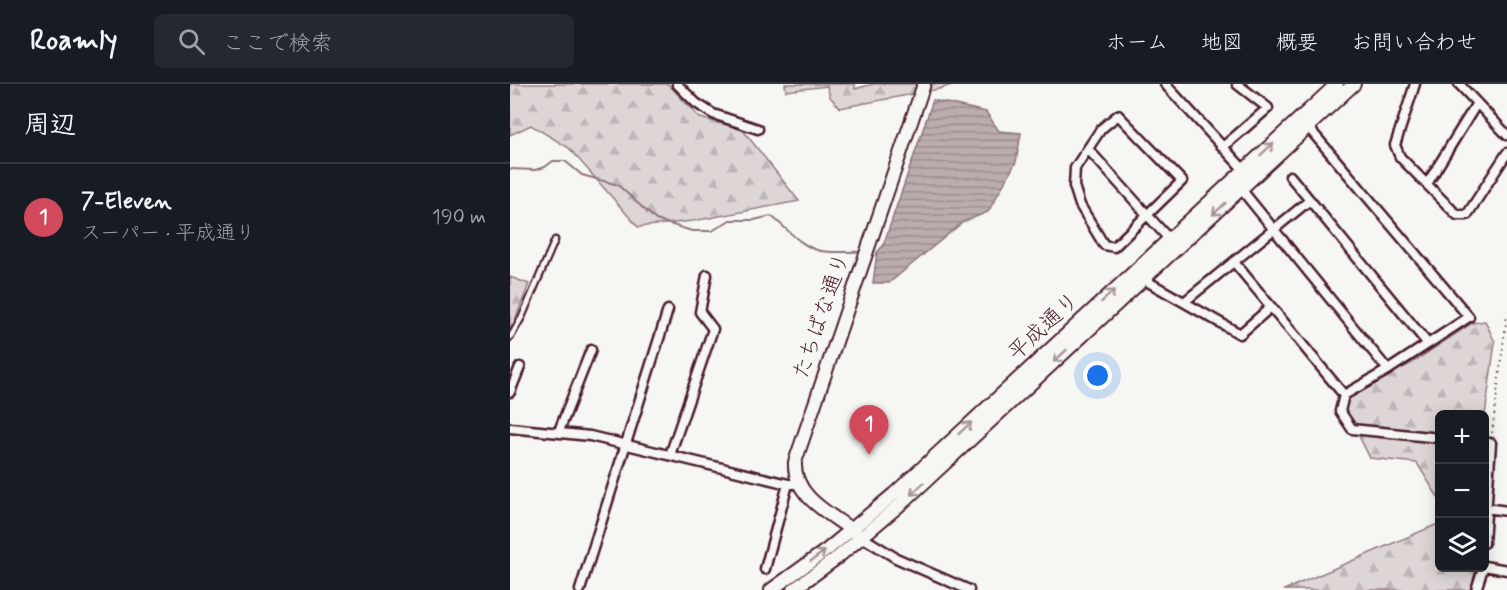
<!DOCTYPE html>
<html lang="ja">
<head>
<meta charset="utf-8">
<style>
  body { margin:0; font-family:Mynerve,"Klee One",sans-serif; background:#242831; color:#f1f3f6 }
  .controls { position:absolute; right:18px; bottom:18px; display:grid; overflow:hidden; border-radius:9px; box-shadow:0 3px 15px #0003 }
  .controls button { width:54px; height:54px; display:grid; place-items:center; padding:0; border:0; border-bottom:2px solid #363941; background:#171b24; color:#f1f3f6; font:30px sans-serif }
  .you { position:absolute; left:588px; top:292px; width:21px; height:21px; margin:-15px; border:4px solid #fff; border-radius:50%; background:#1a73e8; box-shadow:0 0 0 9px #1a73e833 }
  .badge { display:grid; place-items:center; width:39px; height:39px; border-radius:50%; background:#d1495b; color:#fff; font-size:20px; font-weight:700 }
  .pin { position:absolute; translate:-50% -50px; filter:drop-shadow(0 2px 3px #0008) }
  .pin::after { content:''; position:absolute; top:32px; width:21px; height:18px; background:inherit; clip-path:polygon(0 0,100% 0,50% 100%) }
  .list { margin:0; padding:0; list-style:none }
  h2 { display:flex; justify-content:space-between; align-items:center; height:78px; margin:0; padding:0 24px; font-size:26px }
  h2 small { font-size:20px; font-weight:400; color:#9ea1a6 }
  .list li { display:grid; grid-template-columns:39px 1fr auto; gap:18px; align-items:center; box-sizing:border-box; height:108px; padding:0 24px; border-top:2px solid #363941 }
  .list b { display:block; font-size:22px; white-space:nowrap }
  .list p { margin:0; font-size:20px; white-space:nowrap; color:#9ea1a6 }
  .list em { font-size:20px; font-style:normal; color:#9ea1a6 }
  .icon { flex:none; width:33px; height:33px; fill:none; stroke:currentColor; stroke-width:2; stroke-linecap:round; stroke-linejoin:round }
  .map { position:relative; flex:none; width:997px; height:506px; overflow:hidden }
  header { display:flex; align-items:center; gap:36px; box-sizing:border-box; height:84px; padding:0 30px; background:#171b24; border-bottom:2px solid #363941 }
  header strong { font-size:28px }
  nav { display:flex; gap:33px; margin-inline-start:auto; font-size:21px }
  .search { width:420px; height:54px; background:#242831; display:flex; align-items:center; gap:15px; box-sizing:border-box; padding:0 21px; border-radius:9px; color:#9ea1a6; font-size:22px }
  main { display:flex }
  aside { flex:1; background:#171b24 }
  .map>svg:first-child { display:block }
  .forest { fill:url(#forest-firs); stroke:#947a80; stroke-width:1.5 }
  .water { fill:url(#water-rules); stroke:#8e747a; stroke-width:1.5 }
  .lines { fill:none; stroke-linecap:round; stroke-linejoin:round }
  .stream { stroke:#8e747a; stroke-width:2 }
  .lane-casing { stroke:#4a1f2b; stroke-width:9 }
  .street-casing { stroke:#4a1f2b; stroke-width:13 }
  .secondary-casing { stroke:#4a1f2b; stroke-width:16 }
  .path { stroke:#4a1f2b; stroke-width:1.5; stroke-dasharray:1.5 4.5; stroke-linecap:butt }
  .lane { stroke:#f6f6f2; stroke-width:4.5 }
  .street { stroke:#f6f6f2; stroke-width:8 }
  .secondary { stroke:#f6f6f2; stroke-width:12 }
  .oneway { stroke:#a99598 }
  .labels { text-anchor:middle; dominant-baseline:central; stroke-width:4.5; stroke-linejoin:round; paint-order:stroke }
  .street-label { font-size:22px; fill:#4a1f2b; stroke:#f6f6f2 }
</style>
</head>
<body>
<header>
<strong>Roamly</strong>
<div class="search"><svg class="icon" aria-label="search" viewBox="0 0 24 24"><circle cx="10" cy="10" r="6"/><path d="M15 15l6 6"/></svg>ここで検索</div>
<nav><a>ホーム</a><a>地図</a><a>概要</a><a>お問い合わせ</a></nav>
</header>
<main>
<aside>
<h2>周辺<small></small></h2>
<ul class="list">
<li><span class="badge">1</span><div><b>7-Eleven</b><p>スーパー · 平成通り</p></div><em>190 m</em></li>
</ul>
</aside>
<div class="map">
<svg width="997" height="506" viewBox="0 0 997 506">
  <defs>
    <pattern id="forest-firs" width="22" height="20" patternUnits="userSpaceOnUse" patternTransform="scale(1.5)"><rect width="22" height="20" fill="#ddd6d5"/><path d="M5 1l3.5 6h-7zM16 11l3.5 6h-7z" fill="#bfb7b7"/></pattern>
    <pattern id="water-rules" width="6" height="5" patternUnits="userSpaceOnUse" patternTransform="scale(1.5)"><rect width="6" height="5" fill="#bbadae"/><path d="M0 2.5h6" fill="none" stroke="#9a8c8e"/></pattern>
  </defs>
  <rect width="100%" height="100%" fill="#f6f6f2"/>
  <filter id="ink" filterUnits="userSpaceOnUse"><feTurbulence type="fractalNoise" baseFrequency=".0167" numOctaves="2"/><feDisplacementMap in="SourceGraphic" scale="12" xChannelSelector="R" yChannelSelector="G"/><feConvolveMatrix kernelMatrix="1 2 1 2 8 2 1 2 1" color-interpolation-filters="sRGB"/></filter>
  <g filter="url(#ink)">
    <path class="forest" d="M0,0H158L190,34L232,45L289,117L183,137L128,143L59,64L21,41L0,51Z
      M275,0H345V5L363,0H445L429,5L330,24L320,13L317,2L276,7Z
      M0,193L19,200L3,241L0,245Z
      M975,237L985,258L975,331L930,330L929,415L907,379L860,374L832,318L862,295L897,282L962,239Z
      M929,429L930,484H966L971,499L964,506H774L928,440Z"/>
    <path class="water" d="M423,16L476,28L489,47L511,49L506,78L478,128L453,138L379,199H363L367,168L373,162Z"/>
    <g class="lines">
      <path class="stream" d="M0,85L25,86L35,83L43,77H55L72,91L108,101L146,136L182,147H202L220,136H244L261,132C276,143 289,161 307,166C320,170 338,167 351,168"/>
      <defs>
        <path id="lane" d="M0,254L12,233L45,156"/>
        <path id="street" d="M167,0L186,19L203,30L248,45
          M655,0L734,86
          M905,0L885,61L890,73L947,131H957L997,69
          M949,0L997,51
          M608,31L672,97L604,163L594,161L570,121L564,102L565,84L591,45Z
          M713,63L758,24L727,0
          M578,65L659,155
          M780,92L918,260
          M917,100L967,19
          M731,105L878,286
          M724,178L834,311L878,286L959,233L798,43
          M633,195L730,250L761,223
          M674,218L800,116
          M0,308L10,283
          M834,311L830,327L842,345L930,354
          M0,344L80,352L278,400H288
          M49,347L81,266
          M974,359H981L974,459
          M160,371L203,245L190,228L197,191
          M976,424L997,427
          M352,453L386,474L459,506
          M974,482L997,486
          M255,485L278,400
          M70,506L158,226
          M966,506L973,484"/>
        <path id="secondary" d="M346,449C321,430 283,413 285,378L414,0
          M261,506L318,465L384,410L827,0
          M283,506L328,473L392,419L844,0"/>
      </defs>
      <use href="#lane" class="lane-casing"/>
      <use href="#street" class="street-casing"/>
      <use href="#secondary" class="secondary-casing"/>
      <path class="path" d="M982,349L997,230"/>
      <use href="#lane" class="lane"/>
      <use href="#street" class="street"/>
      <use href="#secondary" class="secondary"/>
    </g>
    <defs><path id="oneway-shaft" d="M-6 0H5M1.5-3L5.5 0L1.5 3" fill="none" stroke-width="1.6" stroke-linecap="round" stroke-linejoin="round" transform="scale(1.5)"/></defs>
    <g class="oneway">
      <use href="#oneway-shaft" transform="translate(757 65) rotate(-43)"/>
      <use href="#oneway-shaft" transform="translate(709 125) rotate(137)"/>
      <use href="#oneway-shaft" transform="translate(598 212) rotate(-43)"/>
      <use href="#oneway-shaft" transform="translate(550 272) rotate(137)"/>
      <use href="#oneway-shaft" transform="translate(455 344) rotate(-43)"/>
      <use href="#oneway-shaft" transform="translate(407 405) rotate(137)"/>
      <use href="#oneway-shaft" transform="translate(308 472) rotate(-36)"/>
    </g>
  </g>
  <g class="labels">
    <g class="street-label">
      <text transform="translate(312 232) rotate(-71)">たちばな通り</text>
      <text transform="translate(534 243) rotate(-43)">平成通り</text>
    </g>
  </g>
</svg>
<div class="controls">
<button>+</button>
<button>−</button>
<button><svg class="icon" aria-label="layers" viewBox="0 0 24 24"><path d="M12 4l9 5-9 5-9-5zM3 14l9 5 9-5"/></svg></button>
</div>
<div class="you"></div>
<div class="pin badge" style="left:359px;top:371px">1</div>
</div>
</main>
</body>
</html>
